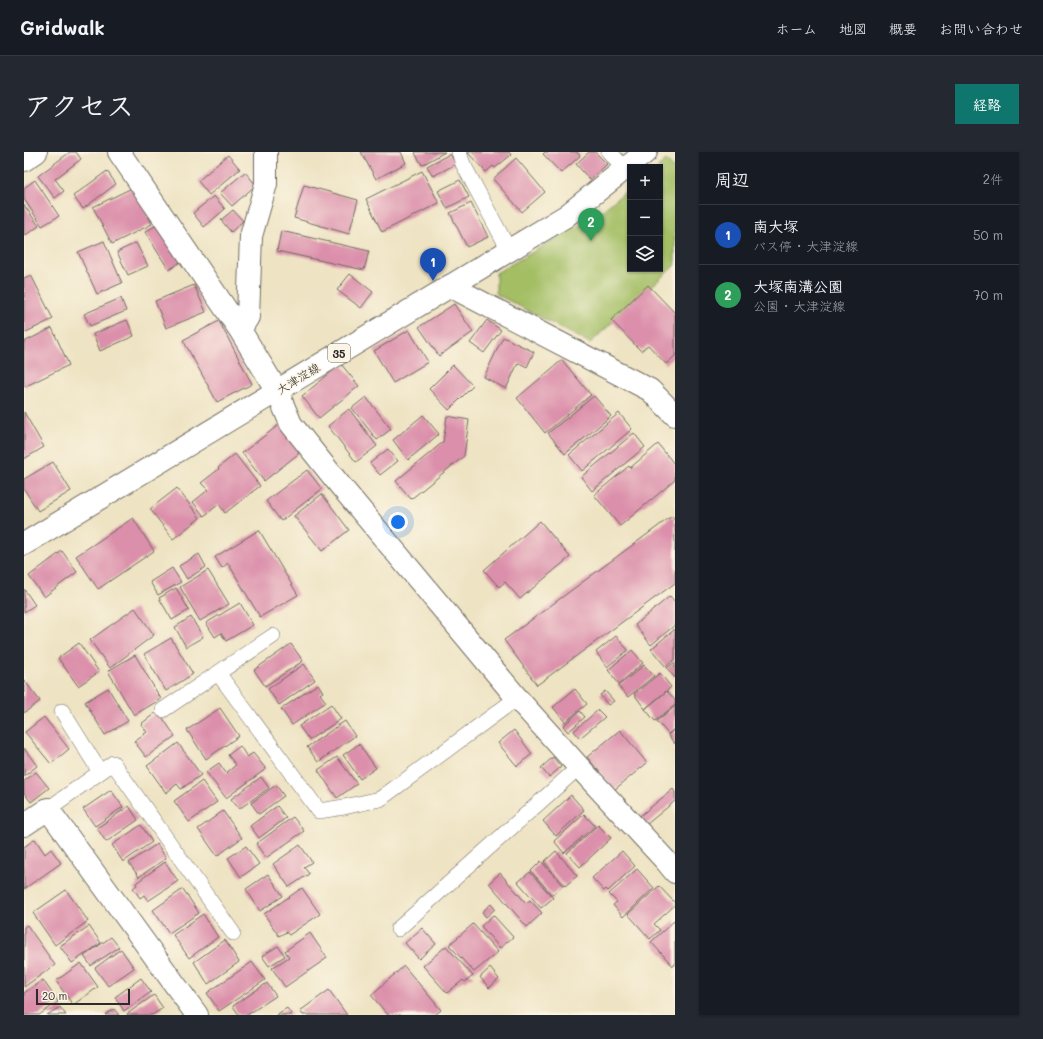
<!DOCTYPE html>
<html lang="ja">
<head>
<meta charset="utf-8">
<style>
  body { margin:0; font-family:Mali,"Klee One",sans-serif; background:#242831; color:#f1f3f6 }
  .controls { position:absolute; right:12px; top:12px; display:grid; overflow:hidden; border-radius:0px; box-shadow:0 1px 3px #0004 }
  .controls button { width:36px; height:36px; display:grid; place-items:center; padding:0; border:0; border-bottom:1px solid #363941; background:#171b24; color:#f1f3f6; font:20px sans-serif }
  .scale { position:absolute; left:12px; bottom:10px; width:94px; box-sizing:border-box; padding-left:4px; border:2px solid #2b2b2b; border-top:0; font-size:11px; line-height:14px; white-space:nowrap; color:#2b2b2b; -webkit-text-stroke:3px #fcf5e5; paint-order:stroke }
  .you { position:absolute; left:374px; top:370px; width:14px; height:14px; margin:-10px; border:3px solid #fff; border-radius:50%; background:#1a73e8; box-shadow:0 0 0 6px #1a73e833 }
  .badge { display:grid; place-items:center; width:26px; height:26px; border-radius:50%; background:#0f766e; color:#fff; font-size:13px; font-weight:700 }
  .pin { position:absolute; translate:-50% -33px; filter:drop-shadow(0 1px 2px #0008) }
  .pin::after { content:''; position:absolute; top:21px; width:14px; height:12px; background:inherit; clip-path:polygon(0 0,100% 0,50% 100%) }
  .list { margin:0; padding:0; list-style:none }
  h2 { display:flex; justify-content:space-between; align-items:center; height:52px; margin:0; padding:0 16px; font-size:17px }
  h2 small { font-size:13px; font-weight:400; color:#9ea1a6 }
  .list li { display:grid; grid-template-columns:26px 1fr auto; gap:12px; align-items:center; box-sizing:border-box; height:60px; padding:0 16px; border-top:1px solid #363941 }
  .list b { display:block; font-size:15px; white-space:nowrap }
  .list p { margin:0; font-size:13px; white-space:nowrap; color:#9ea1a6 }
  .list em { font-size:13px; font-style:normal; color:#9ea1a6 }
  .icon { flex:none; width:22px; height:22px; fill:none; stroke:currentColor; stroke-width:2; stroke-linecap:round; stroke-linejoin:round }
  .map { position:relative; flex:none; width:651px; height:863px; overflow:hidden; border-radius:0px }
  header { display:flex; align-items:center; gap:24px; box-sizing:border-box; height:56px; padding:0 20px; background:#171b24; border-bottom:1px solid #363941 }
  header strong { font-size:19px }
  nav { display:flex; gap:22px; margin-inline-start:auto; font-size:14px }
  .intro { display:flex; align-items:center; justify-content:space-between; box-sizing:border-box; height:96px; padding:0 24px }
  h1 { margin:0; font-size:28px }
  .button { padding:10px 18px; border-radius:0px; background:#0f766e; color:#fff; font-size:14px; font-weight:700 }
  main { display:flex; gap:24px; padding:0 24px }
  aside { flex:1; background:#171b24; border-radius:0px; box-shadow:0 1px 3px #0004 }
  .map>svg:first-child { display:block }
  .green { fill:#a3be64; stroke:#677448 }
  .building { fill:#db8faa }
  .lines { fill:none; stroke-linecap:round; stroke-linejoin:round }
  .lane-casing { stroke:#6f6b60; stroke-width:16 }
  .street-casing { stroke:#6f6b60; stroke-width:24 }
  .primary-casing { stroke:#6f6b60; stroke-width:24 }
  .lane { stroke:#fff; stroke-width:15 }
  .street { stroke:#fff; stroke-width:22 }
  .primary { stroke:#fff; stroke-width:22 }
  .labels { text-anchor:middle; dominant-baseline:central; stroke-width:3; stroke-linejoin:round; paint-order:stroke }
  .shield { fill:#fcf5e5; stroke:#6a6863; stroke-width:1 }
  .shield-label { font-size:11px; font-weight:bold; fill:#2b2b2b }
  .street-label { font-size:12px; fill:#2b2b2b; stroke:#fcf5e5 }
</style>
</head>
<body>
<header>
<strong>Gridwalk</strong>
<nav><a>ホーム</a><a>地図</a><a>概要</a><a>お問い合わせ</a></nav>
</header>
<div class="intro"><h1>アクセス</h1><a class="button">経路</a></div>
<main>
<div class="map">
<svg width="651" height="863" viewBox="0 0 651 863">
  <rect width="100%" height="100%" fill="#fcf5e5"/>
  <filter id="ink" filterUnits="userSpaceOnUse"><feTurbulence type="fractalNoise" baseFrequency=".025" numOctaves="2"/><feDisplacementMap in="SourceGraphic" scale="8" xChannelSelector="R" yChannelSelector="G"/><feConvolveMatrix kernelMatrix="1 2 1 2 8 2 1 2 1" color-interpolation-filters="sRGB"/></filter>
  <filter id="wash" filterUnits="userSpaceOnUse"><feTurbulence type="fractalNoise" baseFrequency=".012" numOctaves="4" result="noise"/><feDisplacementMap in="SourceGraphic" scale="16" xChannelSelector="R" yChannelSelector="G"/><feGaussianBlur stdDeviation="0.9" result="paint"/><feColorMatrix in="noise" values="0 0 0 0 0 0 0 0 0 0 0 0 0 0 0 0 0 1.4 0 .05"/><feComposite in="paint" operator="in"/></filter>
  <g filter="url(#wash)">
    <rect width="100%" height="100%" fill="#eee3c3"/>
    <path class="green" d="M642,8L651,18V113L566,191L472,142V121L570,65L606,36V117H636V15H633Z"/>
    <g id="blocks">
      <path class="building" d="M46,0H52L57,7L31,27L40,39L31,46L14,24Z
        M337,0H377L382,11L352,27Z
        M392,0H421L398,13L391,1Z
        M446,0H485L487,3L471,16L469,14L462,20L444,1Z
        M521,0H553L556,4L537,21L519,2Z
        M565,0H571L583,12L566,28L552,12Z
        M426,2L432,12L409,24L403,14Z
        M204,3L216,17L185,43L174,29Z
        M492,6L521,40L498,60L469,27Z
        M83,19L92,32L59,57L49,44Z
        M398,19L415,51L358,80L342,47Z
        M221,20L232,33L208,54L196,41Z
        M11,28L35,64L18,74L0,47V36Z
        M436,28L445,45L423,56L414,39Z
        M280,33L334,48L325,82L270,66Z
        M110,35L128,72L88,92L69,55Z
        M190,44L201,57L180,75L169,61Z
        M447,51L464,85L443,95L426,61Z
        M0,53L15,74L0,84Z
        M209,58L219,69L207,80L197,68Z
        M136,71L159,108L145,118L121,80Z
        M257,79L345,99L340,118L253,99Z
        M80,89L98,131L73,142L54,100Z
        M112,91L124,114L104,123L93,100Z
        M326,122L349,140L337,156L313,138Z
        M7,123L29,167L0,181V126Z
        M170,133L182,160L142,176L131,149Z
        M624,133L651,161V204L642,212L624,193L617,199L587,168Z
        M97,146L102,159L66,174L60,162Z
        M430,152L449,180L415,204L395,175Z
        M103,168L110,184L76,199L69,182Z
        M463,168L477,178L460,201L446,191Z
        M195,169L228,232L193,250L159,188Z
        M28,176L45,213L0,235V190Z
        M385,178L404,210L369,231L350,199Z
        M479,185L510,200L503,215L494,211L482,237L460,225Z
        M538,208L567,243L521,281L493,246Z
        M317,212L335,234L295,266L278,244Z
        M429,213L449,234L425,258L405,237Z
        M570,244L587,264L541,302L524,281Z
        M342,245L367,277L353,288L328,256Z
        M325,257L353,294L332,310L304,274Z
        M0,260L20,295L0,307Z
        M595,261L608,277L558,319L545,303Z
        M399,263L415,282L384,308L369,288Z
        M423,264L445,268L440,304L387,347L372,329L419,290Z
        M256,272L278,299L240,329L218,301Z
        M610,281L621,295L568,339L557,325Z
        M634,292L651,313V328L596,374L570,343L605,314L606,316Z
        M364,297L374,309L356,323L346,311Z
        M211,302L236,334L201,361L195,352L180,364L169,350L184,338L177,331L195,317L194,316Z
        M29,310L47,339L14,359L0,337V327Z
        M283,318L298,337L257,369L242,349Z
        M153,336L176,366L149,387L126,357Z
        M298,342L325,378L298,399L270,364Z
        M648,364L651,369V431L513,533L480,488Z
        M109,366L130,399L74,437L52,404Z
        M516,369L546,405L496,447L481,430L475,435L460,418Z
        M235,378L274,443L236,465L204,411L198,416L191,405Z
        M38,399L53,420L20,445L5,424Z
        M175,402L182,415L163,427L155,414Z
        M148,416L157,430L134,443L126,430Z
        M184,418L205,452L176,469L156,435Z
        M152,436L165,458L148,468L135,446Z
        M0,437L11,453L0,460Z
        M646,444L651,450V473L627,493L611,473Z
        M216,451L229,473L202,489L197,481L191,485L182,471Z
        M111,456L130,483L86,516L66,488Z
        M167,465L179,485L162,495L151,475Z
        M651,477V507L642,515L627,497Z
        M592,484L604,498L583,515L572,500Z
        M147,486L169,522L142,539L120,502Z
        M55,491L75,520L54,534L34,506Z
        M267,492L279,509L241,534L230,518Z
        M608,498L619,511L595,532L584,518Z
        M111,503L137,547L110,563L84,519Z
        M651,510V526L643,516Z
        M280,512L291,528L255,553L244,537Z
        M620,513L630,524L604,545L594,534Z
        M636,521L647,535L621,557L610,542Z
        M0,528L16,549L0,561Z
        M294,532L299,540L296,542L302,550L268,573L257,557Z
        M84,536L104,569L81,583L61,550Z
        M551,537L563,552L541,570L529,555Z
        M581,539L590,549L584,553L576,543Z
        M643,539L651,548V553L631,569L621,557Z
        M307,552L317,567L285,588L275,574Z
        M651,554V576L644,582L633,569Z
        M196,556L215,584L182,607L163,578Z
        M574,558L581,565L556,586L550,579Z
        M134,559L151,584L122,605L110,589L123,580L117,572Z
        M556,559L561,565L544,580L539,574Z
        M20,565L45,597L27,612L1,580Z
        M321,569L331,584L294,610L283,595Z
        M651,577V592L644,583Z
        M490,578L508,602L493,614L474,591Z
        M596,578L623,611L590,638L563,605Z
        M154,591L177,623L157,637L153,632L142,641L123,614Z
        M335,592L352,616L336,627L319,603Z
        M216,594L223,605L229,601L242,617L202,646L182,620L195,611L202,621L212,613L204,603Z
        M0,596L13,614L0,624Z
        M313,605L333,632L313,646L294,618Z
        M529,605L537,615L525,625L517,616Z
        M12,620L25,636L7,650L0,641V629Z
        M237,625L245,636L215,657L207,647Z
        M178,629L193,650L165,670L150,649Z
        M252,633L260,644L235,662L227,651Z
        M649,637L651,640V649L623,672L616,664Z
        M87,638L99,655L71,674L59,657Z
        M547,643L560,658L532,684L519,669Z
        M105,654L114,668L82,690L73,676Z
        M253,654L262,666L235,686L226,674Z
        M199,659L218,686L193,704L174,677Z
        M560,662L571,674L540,701L530,689Z
        M269,665L280,679L242,706L232,692Z
        M117,673L128,690L99,710L88,693Z
        M574,673L587,686L556,715L543,701Z
        M11,687L21,702L27,697L37,711L0,737V695Z
        M133,692L142,706L115,725L105,711Z
        M276,693L288,710L280,715L285,722L265,735L249,712Z
        M222,694L235,712L217,725L204,706Z
        M532,699L553,724L541,734L520,710Z
        M598,699L611,714L584,739L582,737L580,739L568,726Z
        M517,709L539,734L528,743L507,719Z
        M141,710L154,729L124,749L120,743L116,746L109,736L113,733L112,731Z
        M613,717L630,736L599,765L589,753L593,750L585,742Z
        M506,720L529,746L517,756L494,730Z
        M476,721L502,751L506,748L518,761L503,775L465,731Z
        M244,722L259,744L236,759L222,737Z
        M635,734L651,751V753L630,772L636,778L626,787L604,762Z
        M278,736L296,762L265,783L262,780L255,784L240,762Z
        M159,737L175,761L145,781L129,758Z
        M42,738L64,769L31,793L9,761Z
        M467,752L471,757L462,765L458,760Z
        M179,762L194,785L165,806L149,783Z
        M469,763L489,785L476,796L457,774Z
        M651,768V813L649,814L627,790Z
        M449,772L474,800L450,820L425,793Z
        M3,773L31,813L0,835V775Z
        M65,774L77,791L48,811L36,794Z
        M398,776L412,792L395,807L381,791Z
        M286,781L303,806L261,835L248,816L265,805L261,799Z
        M87,785L95,795L67,814L60,804Z
        M201,788L215,810L184,832L170,810Z
        M254,794L261,804L245,814L238,804Z
        M422,794L449,824L441,830L439,828L423,841L399,814Z
        M97,797L110,816L84,834L71,816Z
        M228,810L241,828L195,859L183,841Z
        M57,811L74,835L49,853L32,829Z
        M380,814L417,858L411,863H364L347,843Z
        M466,816L475,827L465,836L456,825Z
        M117,826L127,840L100,859L91,845Z
        M19,828L34,850L15,863H0V841Z
        M243,831L252,844L223,863H215L209,854Z
        M305,838L323,863H279L276,859Z
        M130,843L139,856L128,863H104L103,862Z
        M36,855L42,863H23Z
        M263,856L268,863H252Z
        M90,857L95,863H81Z"/>
    </g>
  </g>
  <g filter="url(#ink)">
    <use href="#blocks" fill-opacity="0" stroke="#6f6b60" stroke-width="1"/>
    <g class="lines">
      <defs>
        <path id="lane" d="M435,0L439,12L485,98
          M585,0L601,16
          M194,521L295,659L320,655L356,647L493,546
          M139,558L249,484
          M38,559L76,620
          M24,657L89,611L209,781
          M374,777L555,615"/>
        <path id="street" d="M95,0L216,178L253,239L267,272L315,332L493,546L555,615L642,709L651,720
          M0,8L12,0
          M426,134L626,238L651,263
          M216,178L224,165L227,84L242,32V0
          M0,673L24,657L173,863"/>
        <path id="primary" d="M0,392L542,64L622,0"/>
      </defs>
      <use href="#lane" class="lane-casing"/>
      <use href="#street" class="street-casing"/>
      <use href="#primary" class="primary-casing"/>
      <use href="#lane" class="lane"/>
      <use href="#street" class="street"/>
      <use href="#primary" class="primary"/>
    </g>
  </g>
  <g class="labels">
    <rect class="shield" x="304" y="192" width="22" height="18" rx="3"/>
    <g class="shield-label">
      <text x="315" y="201">35</text>
    </g>
    <g class="street-label">
      <text transform="translate(274 226) rotate(-31)">大津淀線</text>
    </g>
  </g>
</svg>
<div class="controls">
<button>+</button>
<button>−</button>
<button><svg class="icon" aria-label="layers" viewBox="0 0 24 24"><path d="M12 4l9 5-9 5-9-5zM3 14l9 5 9-5"/></svg></button>
</div>
<div class="scale">20 m</div>
<div class="you"></div>
<div class="pin badge" style="left:409px;top:129px;background:#1a4fb4">1</div>
<div class="pin badge" style="left:567px;top:89px;background:#2e9e5b">2</div>
</div>
<aside>
<h2>周辺<small>2件</small></h2>
<ul class="list">
<li><span class="badge" style="background:#1a4fb4">1</span><div><b>南大塚</b><p>バス停 · 大津淀線</p></div><em>50 m</em></li>
<li><span class="badge" style="background:#2e9e5b">2</span><div><b>大塚南溝公園</b><p>公園 · 大津淀線</p></div><em>70 m</em></li>
</ul>
</aside>
</main>
</body>
</html>
